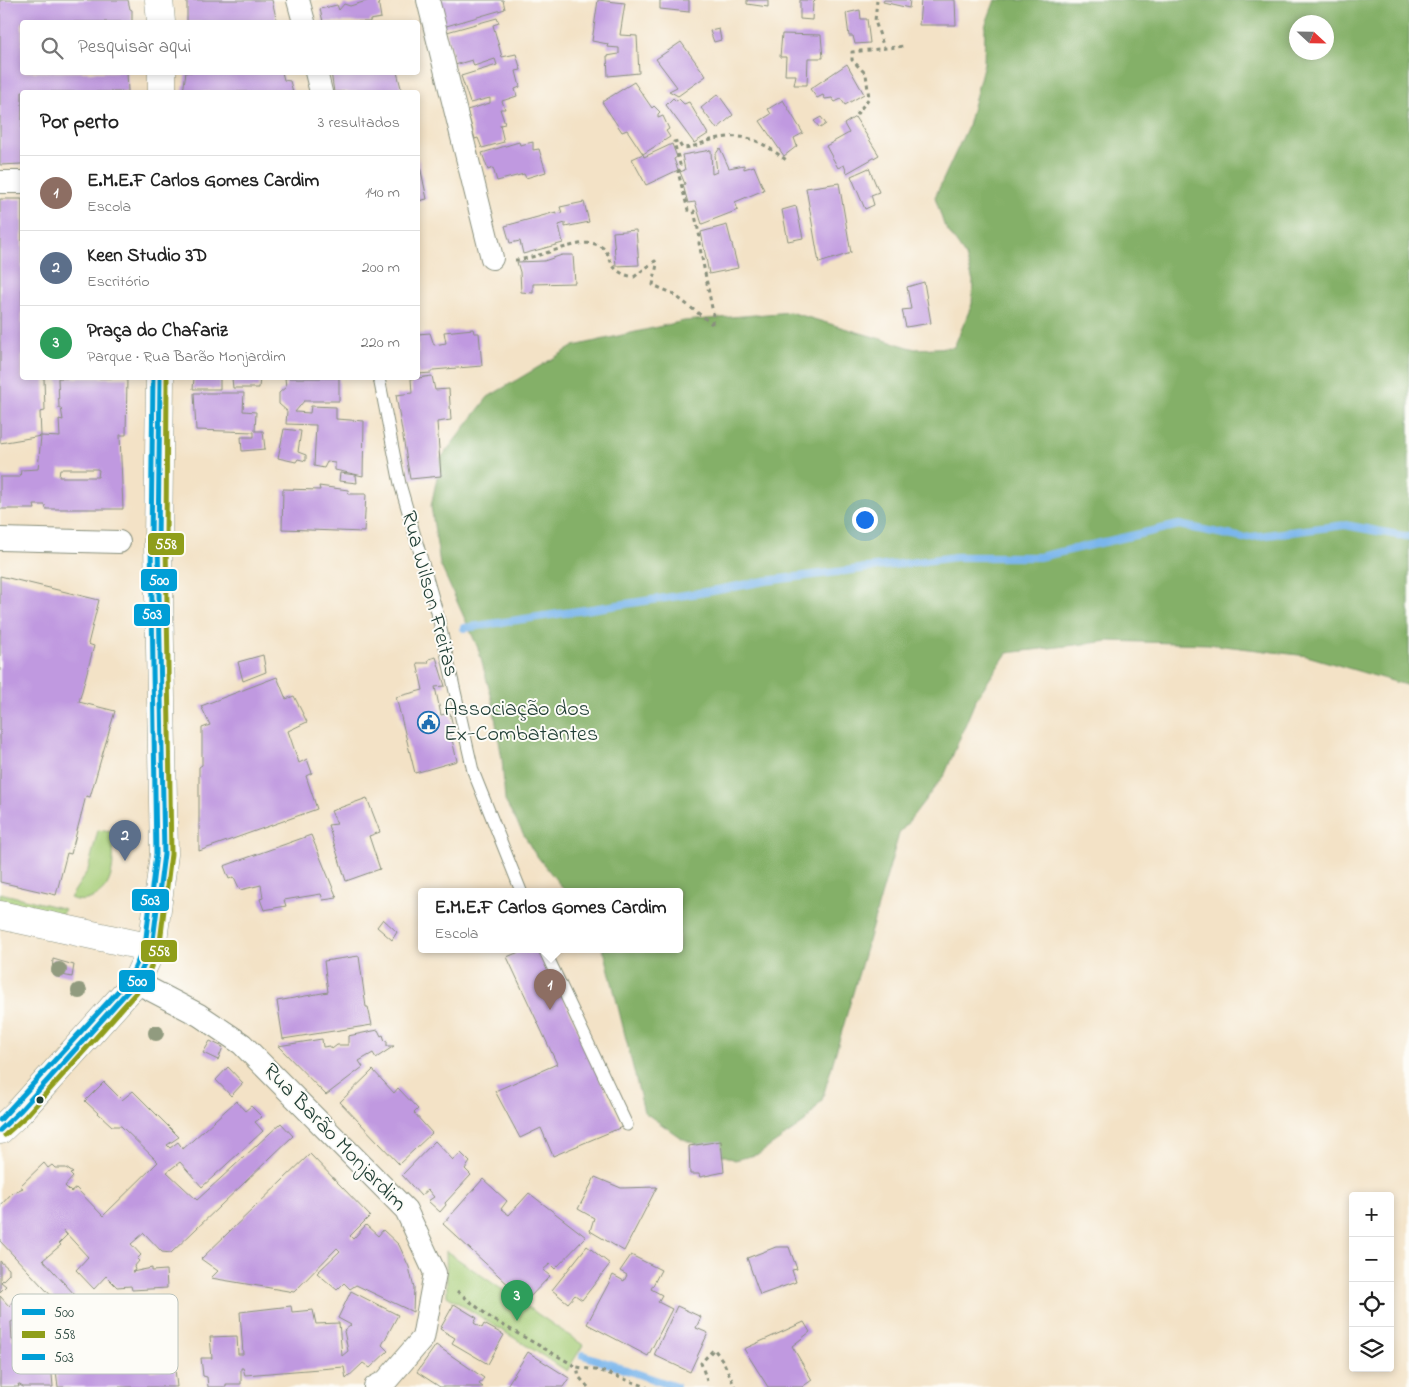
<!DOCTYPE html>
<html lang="pt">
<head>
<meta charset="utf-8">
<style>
  body { margin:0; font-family:"Indie Flower",sans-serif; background:#f6f6f6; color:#222 }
  .controls { position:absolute; right:15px; bottom:15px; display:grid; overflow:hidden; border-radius:5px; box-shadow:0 2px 8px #0003 }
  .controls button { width:45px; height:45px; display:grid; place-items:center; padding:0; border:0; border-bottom:1px solid #e0e0e0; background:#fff; color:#222; font:25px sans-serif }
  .compass { position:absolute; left:1289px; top:15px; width:45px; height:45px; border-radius:50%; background:#fff; box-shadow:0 2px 8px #0003; rotate:112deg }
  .you { position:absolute; left:864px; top:519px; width:18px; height:18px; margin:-12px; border:4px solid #fff; border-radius:50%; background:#1a73e8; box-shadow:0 0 0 8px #1a73e833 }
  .badge { display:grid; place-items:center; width:32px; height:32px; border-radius:50%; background:#2563eb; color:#fff; font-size:16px; font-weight:700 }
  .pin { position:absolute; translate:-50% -41px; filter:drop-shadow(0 1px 2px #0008) }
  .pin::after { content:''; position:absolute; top:26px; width:18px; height:15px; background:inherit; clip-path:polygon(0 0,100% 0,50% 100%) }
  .popup { position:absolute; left:418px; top:888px; width:265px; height:65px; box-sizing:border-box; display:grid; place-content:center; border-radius:5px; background:#fff; filter:drop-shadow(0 1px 4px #0005); font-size:16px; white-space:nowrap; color:#767676 }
  .popup b { font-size:19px; color:#222 }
  .popup::after { content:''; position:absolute; left:50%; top:100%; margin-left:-10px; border:10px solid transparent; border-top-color:#fff }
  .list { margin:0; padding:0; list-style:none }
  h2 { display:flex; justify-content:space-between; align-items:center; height:65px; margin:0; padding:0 20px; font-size:21px }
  h2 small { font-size:16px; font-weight:400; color:#767676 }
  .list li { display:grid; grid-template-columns:32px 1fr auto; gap:15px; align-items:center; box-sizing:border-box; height:75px; padding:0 20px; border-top:1px solid #e0e0e0 }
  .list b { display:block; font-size:19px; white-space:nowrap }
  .list p { margin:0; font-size:16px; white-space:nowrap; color:#767676 }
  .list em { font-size:16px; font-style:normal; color:#767676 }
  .icon { flex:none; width:28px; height:28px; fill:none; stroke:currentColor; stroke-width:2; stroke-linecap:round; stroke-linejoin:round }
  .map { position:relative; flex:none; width:1409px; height:1387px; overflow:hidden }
  .search { position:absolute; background:#fff; box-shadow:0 2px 8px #0003; left:20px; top:20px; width:400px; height:55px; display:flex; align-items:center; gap:12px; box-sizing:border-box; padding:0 18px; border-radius:5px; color:#767676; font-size:19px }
  .panel { position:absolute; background:#fff; box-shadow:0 2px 8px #0003; left:20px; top:90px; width:400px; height:290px; border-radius:5px }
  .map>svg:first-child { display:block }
  .green { fill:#a6cd77; stroke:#628556 }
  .forest { fill:#84b068; stroke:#52764e; fill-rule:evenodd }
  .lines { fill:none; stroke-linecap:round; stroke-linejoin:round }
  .stream { stroke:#7ab6ec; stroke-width:8 }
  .building { fill:#c099e0; fill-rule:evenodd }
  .lane-casing { stroke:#89907d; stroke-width:13 }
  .street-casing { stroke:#89907d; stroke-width:24 }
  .secondary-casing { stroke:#89907d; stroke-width:29 }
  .primary-casing { stroke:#89907d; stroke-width:29 }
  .path { stroke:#89907d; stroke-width:3; stroke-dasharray:4 4; stroke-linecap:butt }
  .lane { stroke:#fff; stroke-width:11 }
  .street { stroke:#fff; stroke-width:22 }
  .secondary { stroke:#fff; stroke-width:28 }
  .primary { stroke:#fff; stroke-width:28 }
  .bus-1-casing { stroke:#fdfcf7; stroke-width:9 }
  .bus-2-casing { stroke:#fdfcf7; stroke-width:9 }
  .bus-3-casing { stroke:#fdfcf7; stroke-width:9 }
  .bus-1 { stroke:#009ed6; stroke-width:5 }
  .bus-2 { stroke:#8f9e1a; stroke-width:5 }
  .bus-3 { stroke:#009ed6; stroke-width:5 }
  .tree { fill:#919b7f }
  .bus-dot { fill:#1f3d34; stroke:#fdfcf7; stroke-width:2 }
  .labels { text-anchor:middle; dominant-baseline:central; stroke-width:4; stroke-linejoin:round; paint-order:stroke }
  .street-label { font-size:22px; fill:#1f3d34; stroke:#fdfcf7 }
  .poi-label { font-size:22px; fill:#1f3d34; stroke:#fdfcf7; text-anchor:start }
  .key { fill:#fdfcf7; stroke:#bac3bc; stroke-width:1 }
  .key-label { font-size:14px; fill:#1f3d34 }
  .line-badge { stroke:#fdfcf7; stroke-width:2 }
  .badge-label { font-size:14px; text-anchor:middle; font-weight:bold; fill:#fff }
</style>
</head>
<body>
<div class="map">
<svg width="1409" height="1387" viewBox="0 0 1409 1387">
  <rect width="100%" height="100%" fill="#fdfcf7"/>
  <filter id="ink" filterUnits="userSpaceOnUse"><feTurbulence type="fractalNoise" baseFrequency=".02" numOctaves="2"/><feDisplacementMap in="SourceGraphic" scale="10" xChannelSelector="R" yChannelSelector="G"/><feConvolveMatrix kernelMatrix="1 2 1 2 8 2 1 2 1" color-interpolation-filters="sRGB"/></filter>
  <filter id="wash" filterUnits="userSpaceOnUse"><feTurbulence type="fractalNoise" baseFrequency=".0096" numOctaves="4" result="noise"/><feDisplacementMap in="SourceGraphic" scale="20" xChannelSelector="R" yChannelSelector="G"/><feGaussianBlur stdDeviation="1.12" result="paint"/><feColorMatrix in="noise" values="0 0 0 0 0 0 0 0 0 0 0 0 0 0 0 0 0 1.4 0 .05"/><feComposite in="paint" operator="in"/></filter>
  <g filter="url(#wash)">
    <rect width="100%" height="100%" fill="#f3e2c6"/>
    <path class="green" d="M98,830L113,832C113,858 117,885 94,897C87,901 79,902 70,898L88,870Z
      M0,893L65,909L61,915L0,901Z
      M446,1251L583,1345L567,1371L447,1296Z"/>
    <path class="forest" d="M995,0H1409V686L1307,656L1208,644L1109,641L1007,653L976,699L945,774L899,834L822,1100L805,1122L759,1154L735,1160L681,1138L644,1112L605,954L602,949H679V891H565L533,851L505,801L502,759L492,699L478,648L440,564L431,506L441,458L488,397L574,346L684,321L790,312L915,349L954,347L972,304L973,281L966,257L944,225L935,197L968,126L984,63L985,26ZM1296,22H1326V52H1296Z"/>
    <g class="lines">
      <path class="stream" d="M464,628L712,591L765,581L956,557H1039L1179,525L1243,538L1345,525L1409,537
        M583,1355L676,1387"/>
    </g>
    <g id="blocks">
      <path class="building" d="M0,0H128L130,9L132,10V22H22V72H127L128,92H22V164L0,165Z
        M187,0H272L277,22H187Z
        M370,0H378L381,18L370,20V22H323L320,9L337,5L339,10L344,4L350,6Z
        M435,0H503L505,9L443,27Z
        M598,0L625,3L620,35L637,36L639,73L608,76L607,56L619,54V48L607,47L608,44L592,41Z
        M660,0H689V12L660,9Z
        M747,0H768V7L747,4Z
        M800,0H816L813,3L812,20L800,19Z
        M884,0H910L909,8L883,2Z
        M921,0H955L956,25H919Z
        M860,10L861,19H867L870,43L855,44L853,36H849L846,13Z
        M497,18L499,23L493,25L502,57L516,54L521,70L516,71L520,87L515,89L517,96L502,101L505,109H500L505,124L500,125L504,142L482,148L478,138L475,139L467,110L490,103V98L470,103L461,76L497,65L495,59L474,66L472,60L455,65L447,32Z
        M719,29L721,40L714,42L710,31Z
        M782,34L821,35L823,58H808L807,85H794L796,75H785L786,57H780Z
        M681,42L706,76L678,96L669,91L677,87L656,59Z
        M847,64L864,94L845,105L841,99L835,102L832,98L825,99L823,95L817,98L810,89Z
        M186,72H282L284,80L290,81L293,92H183Z
        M331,72H397L402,92H334Z
        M634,82L652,108L654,106L660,112L658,114V118L663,116L669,129L666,131L670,137L643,154L644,157L672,144L677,157L674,159L678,170L646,185L632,159L643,154L627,130L622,132L602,102Z
        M718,94L733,115L717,129L701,108Z
        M673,98L676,101L679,99L684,104L689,102L708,134L694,143L666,105Z
        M783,100L803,133L794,138L797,146L784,156L760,121L771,114L768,109Z
        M821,117L826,124L820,128L814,121Z
        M855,117L879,155L847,173L844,165L838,168L826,146L849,133L844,124Z
        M519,142L520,145L533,142V150L539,149L546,172L526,178L524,174L497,181L493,168L488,170L482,153Z
        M720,148L729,168L744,165V169L754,166L764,190L735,202L738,210L702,224L695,202L688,203L683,185L685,184L680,172L685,170L682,155L711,150L712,174L717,172L715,155Z
        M418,157L427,199L418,201Z
        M869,168L879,192L871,195L874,205L865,209L851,176Z
        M839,183L851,253L819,263L806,188Z
        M0,199H22V378H44L45,411L40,412L41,436L60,437L59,419L63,420L61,408H59L58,378H127L126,435H120L123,509H46L45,505H34L35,509H0V477H20L21,470L38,469L41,436L0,443ZM60,469H97L99,470L98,477H59Z
        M584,202L589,222L565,227V223L559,225L563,243L523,254L520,241L510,243L505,226L556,212L555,214L562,213L560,207Z
        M796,206L803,238L788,241L782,210Z
        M727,225L738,268L709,274L701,232Z
        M636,230L639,265L616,266L613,232Z
        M562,255H573L575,283L533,284V293L521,292L520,272L517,262L544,261Z
        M924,282L931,323L906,327L902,310L911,309L907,287Z
        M473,329L474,333H479L482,366L433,370L431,373L418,374V334L430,333L434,345L446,343L444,332Z
        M432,376L435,390L449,389L451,420L437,422L441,476L410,479L396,395L412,393L411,379Z
        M194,378H220V389H193Z
        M232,378H260L259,388H233Z
        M285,378H339V401H304L295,412L310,413L311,406L336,407V419L364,421L363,476L335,470V463L327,462L324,468L314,466L316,425L286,424L287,411L279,404V393L286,387Z
        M194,393H244L243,411L256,412L255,431H263L265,449L242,451L241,437H254V432L196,430Z
        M284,429L301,431L298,452L306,455V461L298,459L296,462L278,458Z
        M340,473L356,475L357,483L339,481Z
        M319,486L348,490L349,494H366L364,532L282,529L283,489L320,490Z
        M0,576L99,600L88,644L94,646L79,702L115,711L90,797L86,796L71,854L67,853L56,895L0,882Z
        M263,655L266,672L243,681L238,662Z
        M436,657L445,686L435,687L441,715L450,713L454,731H450L457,761L415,773L396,697L423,690L417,663H428L429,659Z
        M277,677L286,699L294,696L307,722L288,731L299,763L307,759L312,773L306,776L317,809L199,851V767L202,765V728L210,725L201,706Z
        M367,798L380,832L369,836L380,869L346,881L328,825L337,824L331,811Z
        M311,835L337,898L323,900L321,894L284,900L286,906L264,910L260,899L263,898L261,885L240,890L234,877L229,879L224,866Z
        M383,919L397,932L392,940L377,927Z
        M526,949H541L622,1127L553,1156L541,1128L520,1138L495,1091L557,1064L507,957Z
        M359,956L366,1007H368L372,1025L283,1039L277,1001L328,992L324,961Z
        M53,959L74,965L72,977L52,973Z
        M378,1030L381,1036L383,1035L385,1041H387V1046H394L376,1058L373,1053L359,1061L363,1067L326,1095L278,1046L322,1039L323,1047L330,1046L332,1049L337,1045H348V1036Z
        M210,1041L223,1047L218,1060L203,1053Z
        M228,1067L243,1083L231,1096L216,1080Z
        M373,1070L394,1093L398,1088L418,1109L414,1113L432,1133L399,1164L340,1102Z
        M104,1082L122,1100L133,1091L179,1137L167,1145L170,1148L178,1142L183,1149L236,1101L245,1111L251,1106L262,1117L255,1122L263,1131L202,1187L180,1162L167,1172L197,1200L281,1123L293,1136L171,1253L162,1252L144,1233L131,1244L141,1255L137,1259L139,1261L134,1267L135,1270L132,1272L152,1268V1271L166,1270L167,1288L132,1290L131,1286L117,1287L106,1276L94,1289L76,1270L88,1257L63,1230L67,1235L59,1243L61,1245L43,1260L75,1295L58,1303L0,1241V1206L12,1193L23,1188L20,1186L44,1163L48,1168L52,1165L55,1168H66L73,1173L70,1174L73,1177L65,1186L71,1192L76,1188L103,1216L158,1162L121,1126H112L85,1101Z
        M435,1141L453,1160L461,1153L470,1162L465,1169L471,1175L445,1203L446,1205L440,1212L428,1201L434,1197L428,1190L421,1196L402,1175Z
        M721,1141L724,1172L700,1177L699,1174H690L689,1146Z
        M310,1154L370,1216L350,1236L353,1239L366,1225L378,1236L383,1230L399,1245L409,1267L414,1288L413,1312L356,1285L350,1289L344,1283L337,1290L317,1273L340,1251L337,1248L294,1292L211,1278L218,1271L201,1259Z
        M595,1177L621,1188L657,1187L624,1251L590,1231L594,1218L578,1209Z
        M483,1179L507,1201L501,1209L509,1215L529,1193L586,1237L555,1269L550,1264L543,1270L550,1276L526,1301L443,1224Z
        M587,1246L610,1264L582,1300L575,1295L568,1303L552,1290Z
        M776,1247H789L797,1269L792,1270L796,1282L760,1295L747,1258Z
        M631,1255L661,1270L651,1289L662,1295L658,1302L672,1309L648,1356L587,1324L613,1275L624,1281L627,1275L620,1271Z
        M0,1261L9,1269V1274L1,1282L6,1286L0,1292Z
        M351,1291L398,1315L382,1345L388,1351L370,1368L363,1363L346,1379L344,1367L245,1375L243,1368H241V1384H226V1387H208L207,1377L203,1376L201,1358H212L210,1337L237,1336L238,1354H243L240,1312L291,1306L292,1312L313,1310L316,1324L339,1323L342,1356L348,1351L344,1331L351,1325L338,1318Z
        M0,1296L9,1306L14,1300L27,1315L11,1322L12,1340L49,1337L53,1387H23L18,1384L19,1387H0Z
        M454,1304L477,1318L474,1323L482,1328L484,1324L504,1335L488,1364L452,1343L455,1338L440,1329Z
        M677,1306L701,1317L696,1328L708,1333L690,1372L654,1355Z
        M168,1307L172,1344L147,1347L150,1371L175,1369L177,1387H58L51,1330L81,1327V1323L92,1321L91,1314L128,1309L129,1312Z
        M804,1322L810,1332L792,1346L812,1380L802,1387H768L744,1349Z
        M436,1345L484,1378L479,1384L483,1387H440L417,1372Z
        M528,1352L569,1378L563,1387H506Z"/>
    </g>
  </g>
  <g filter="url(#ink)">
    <use href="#blocks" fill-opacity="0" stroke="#89907d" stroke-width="1"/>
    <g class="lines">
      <defs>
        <path id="lane" d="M379,378L400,484L437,612L473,771L521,891
          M544,949L627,1125"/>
        <path id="street" d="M298,0L304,22
          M428,0L492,258
          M316,72L321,92
          M0,182H22
          M0,539L119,542
          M136,982L199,1015L242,1044L406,1210L435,1273L423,1338L386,1381L375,1387"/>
        <path id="secondary" d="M0,915L152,948"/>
        <path id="primary" d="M159,0L161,22
          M162,92V72
          M0,1130L20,1111L136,982L152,948L164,854L158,543L160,378"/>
      </defs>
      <use href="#lane" class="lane-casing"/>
      <use href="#street" class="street-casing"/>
      <use href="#secondary" class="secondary-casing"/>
      <use href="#primary" class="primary-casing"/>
      <path class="path" d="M877,0L875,21L884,48
        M856,115L869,98L866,74L852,60V52L905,46
        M515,260C537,259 577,239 595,244C617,250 601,271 634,277L655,261L657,264L653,285L672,293L712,324
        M712,324L713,313L699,243L700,238L694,211L688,210L678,172L681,168L674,142L678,141L682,148C693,148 701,143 711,140C748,131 760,141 789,162
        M457,1291L492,1319L577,1367
        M707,1381L701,1363L714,1349L723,1361L735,1387
        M588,1387L579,1377L577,1367L601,1371L647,1387"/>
      <use href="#lane" class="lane"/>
      <use href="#street" class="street"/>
      <use href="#secondary" class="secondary"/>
      <use href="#primary" class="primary"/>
      <defs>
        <path id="bus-1" d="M0,1130L20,1111L136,982L152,948L164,854L158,543L160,378"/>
        <path id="bus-2" d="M5,1135L26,1116L142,986L159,950L171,854L166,543L167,378"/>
        <path id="bus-3" d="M0,1120L130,978L145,946L156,854L151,543L153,378"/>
      </defs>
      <use href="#bus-1" class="bus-1-casing"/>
      <use href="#bus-2" class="bus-2-casing"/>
      <use href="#bus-3" class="bus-3-casing"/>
      <use href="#bus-1" class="bus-1"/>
      <use href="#bus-2" class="bus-2"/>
      <use href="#bus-3" class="bus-3"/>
    </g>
    <g class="tree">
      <circle cx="59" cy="970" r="8"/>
      <circle cx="79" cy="991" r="8"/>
      <circle cx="156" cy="1033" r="8"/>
    </g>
  </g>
  <defs>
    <symbol id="civic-ring" viewBox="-11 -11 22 22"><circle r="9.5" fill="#fdfcf7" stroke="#1f6fb2" stroke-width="1.5"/><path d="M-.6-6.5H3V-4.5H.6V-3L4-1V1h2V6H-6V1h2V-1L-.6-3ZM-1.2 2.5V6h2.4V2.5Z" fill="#1f6fb2"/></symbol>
  </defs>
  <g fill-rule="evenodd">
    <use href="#civic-ring" x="416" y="710" width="25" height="25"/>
  </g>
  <circle class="bus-dot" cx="40" cy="1100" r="4.5"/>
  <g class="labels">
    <g class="street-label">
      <text transform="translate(429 594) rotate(75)">Rua Wilson Freitas</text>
      <text transform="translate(334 1138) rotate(46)">Rua Barão Monjardim</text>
    </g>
    <g class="poi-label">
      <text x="444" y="710">Associação dos<tspan x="444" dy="25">Ex-Combatantes</tspan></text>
    </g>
  </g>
  <rect x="12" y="1294" width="166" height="80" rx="8" class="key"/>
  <rect x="22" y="1309" width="23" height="6" fill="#009ed6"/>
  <rect x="22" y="1331" width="23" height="7" fill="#8f9e1a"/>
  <rect x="22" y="1354" width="23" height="6" fill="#009ed6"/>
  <g class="key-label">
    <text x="54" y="1317">500</text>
    <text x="54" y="1339">558</text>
    <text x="54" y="1362">503</text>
  </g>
  <g class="line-badge">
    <rect x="147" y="532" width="38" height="24" rx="5" fill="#8f9e1a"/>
    <rect x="140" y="568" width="38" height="24" rx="5" fill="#009ed6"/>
    <rect x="133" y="603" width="38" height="24" rx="5" fill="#009ed6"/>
    <rect x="131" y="888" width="39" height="24" rx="5" fill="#009ed6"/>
    <rect x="140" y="939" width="38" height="24" rx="5" fill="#8f9e1a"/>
    <rect x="118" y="969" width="38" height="24" rx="5" fill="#009ed6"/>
  </g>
  <g class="badge-label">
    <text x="166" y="549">558</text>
    <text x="159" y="585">500</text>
    <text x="152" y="619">503</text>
    <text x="150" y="905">503</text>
    <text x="159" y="956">558</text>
    <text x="137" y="986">500</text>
  </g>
</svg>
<div class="controls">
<button>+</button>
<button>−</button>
<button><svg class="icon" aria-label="locate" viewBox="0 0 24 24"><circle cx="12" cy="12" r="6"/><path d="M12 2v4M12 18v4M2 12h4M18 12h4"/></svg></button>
<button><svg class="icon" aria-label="layers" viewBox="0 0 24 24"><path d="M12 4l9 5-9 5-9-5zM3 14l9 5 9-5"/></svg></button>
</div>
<svg class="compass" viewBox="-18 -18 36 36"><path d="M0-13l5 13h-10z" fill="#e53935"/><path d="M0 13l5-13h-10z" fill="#767676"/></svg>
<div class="you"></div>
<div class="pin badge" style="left:550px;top:1010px;background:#8d6e63">1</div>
<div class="popup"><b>E.M.E.F Carlos Gomes Cardim</b>Escola</div>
<div class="pin badge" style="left:125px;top:861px;background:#5c6f8a">2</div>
<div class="pin badge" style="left:517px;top:1321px;background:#2e9e5b">3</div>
<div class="search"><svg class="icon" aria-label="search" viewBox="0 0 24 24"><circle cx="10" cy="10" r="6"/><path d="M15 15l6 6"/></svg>Pesquisar aqui</div>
<section class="panel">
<h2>Por perto<small>3 resultados</small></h2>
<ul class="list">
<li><span class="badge" style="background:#8d6e63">1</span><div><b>E.M.E.F Carlos Gomes Cardim</b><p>Escola</p></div><em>140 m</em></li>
<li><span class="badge" style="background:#5c6f8a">2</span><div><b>Keen Studio 3D</b><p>Escritório</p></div><em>200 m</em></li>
<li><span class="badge" style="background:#2e9e5b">3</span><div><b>Praça do Chafariz</b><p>Parque · Rua Barão Monjardim</p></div><em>220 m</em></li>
</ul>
</section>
</div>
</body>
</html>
